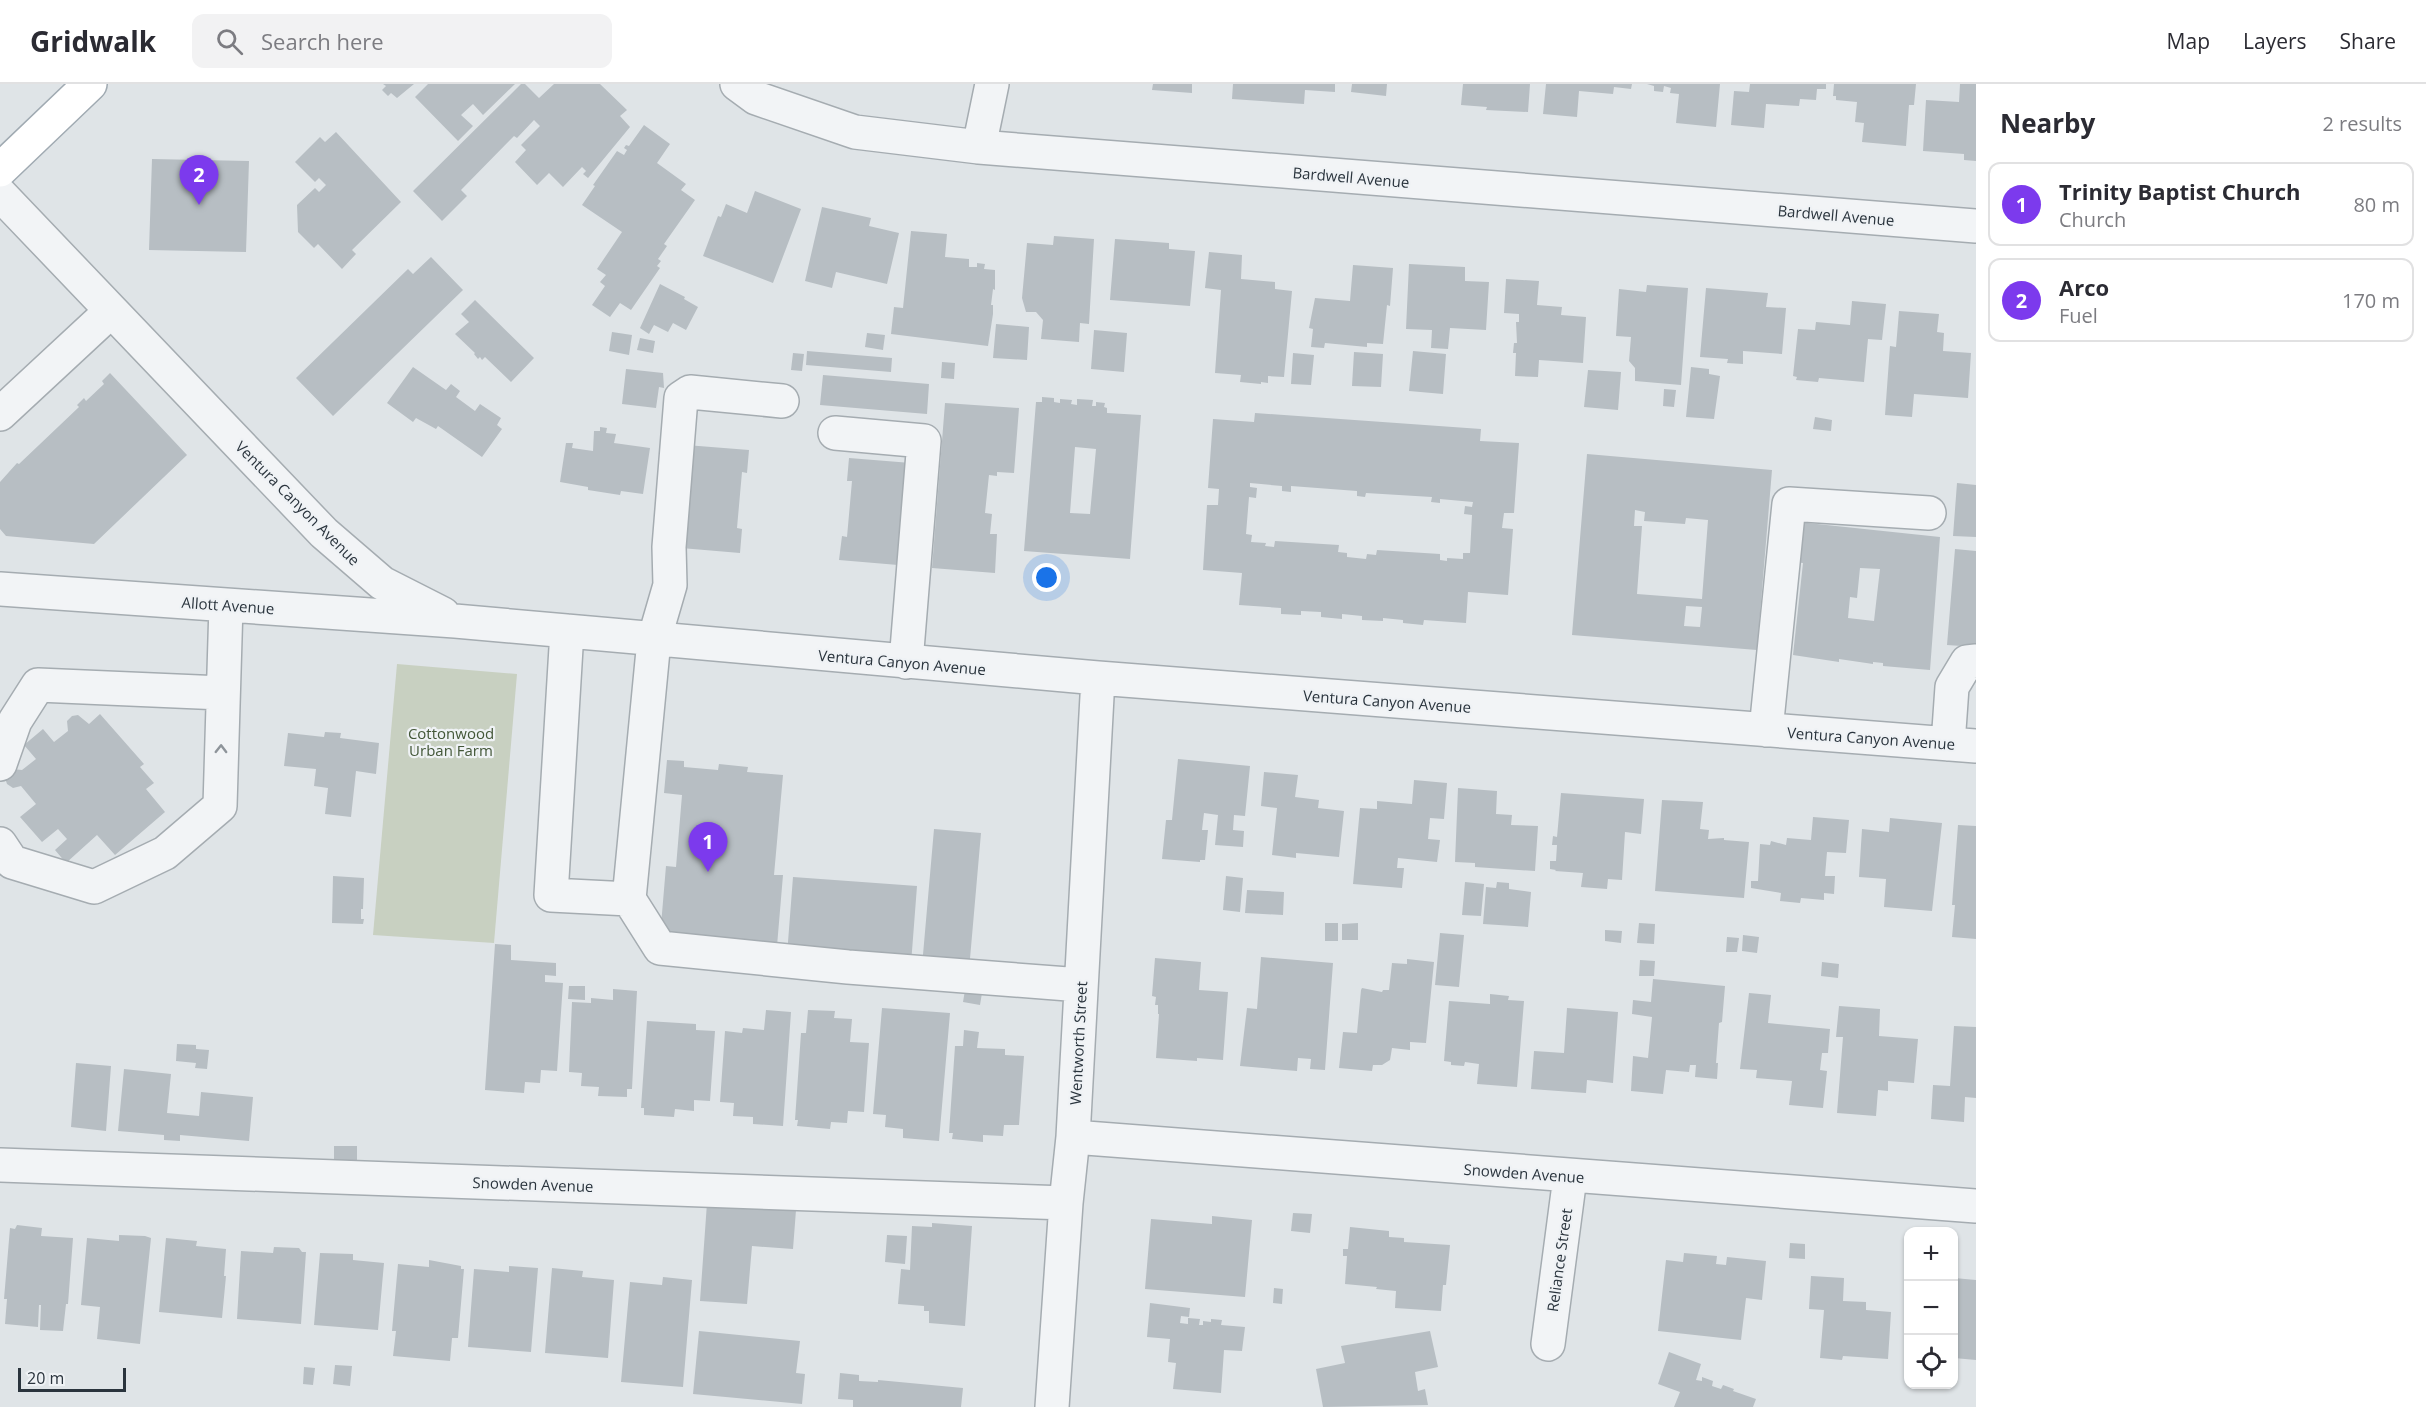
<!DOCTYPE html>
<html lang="en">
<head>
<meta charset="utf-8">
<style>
  body { margin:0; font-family:"Open Sans",sans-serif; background:#f2f2f3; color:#2b2b33 }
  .controls { position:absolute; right:18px; bottom:18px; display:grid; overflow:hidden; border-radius:12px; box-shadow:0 2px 4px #0004 }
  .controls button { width:54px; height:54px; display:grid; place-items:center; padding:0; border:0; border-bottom:2px solid #e1e1e2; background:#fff; color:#2b2b33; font:30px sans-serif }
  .scale { position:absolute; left:18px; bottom:15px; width:108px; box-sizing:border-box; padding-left:6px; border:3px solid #2a343d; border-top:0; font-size:16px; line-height:21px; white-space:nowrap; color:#2a343d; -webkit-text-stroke:4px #eff2f5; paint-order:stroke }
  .you { position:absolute; left:1047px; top:494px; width:21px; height:21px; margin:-15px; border:4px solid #fff; border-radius:50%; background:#1a73e8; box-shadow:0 0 0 9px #1a73e833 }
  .badge { display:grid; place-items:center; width:39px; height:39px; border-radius:50%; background:#7c3aed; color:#fff; font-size:20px; font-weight:700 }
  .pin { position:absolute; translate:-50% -50px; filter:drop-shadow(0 2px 3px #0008) }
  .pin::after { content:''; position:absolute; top:32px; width:21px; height:18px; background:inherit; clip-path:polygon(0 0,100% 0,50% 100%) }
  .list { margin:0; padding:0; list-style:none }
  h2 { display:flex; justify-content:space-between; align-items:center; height:78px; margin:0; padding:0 24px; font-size:26px }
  h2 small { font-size:20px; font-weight:400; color:#7c7c81 }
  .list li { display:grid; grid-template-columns:39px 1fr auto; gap:18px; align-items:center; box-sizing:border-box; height:84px; margin:0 12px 12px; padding:0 12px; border:2px solid #e1e1e2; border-radius:12px }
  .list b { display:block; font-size:22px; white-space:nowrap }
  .list p { margin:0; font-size:20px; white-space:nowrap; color:#7c7c81 }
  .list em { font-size:20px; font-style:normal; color:#7c7c81 }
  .icon { flex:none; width:33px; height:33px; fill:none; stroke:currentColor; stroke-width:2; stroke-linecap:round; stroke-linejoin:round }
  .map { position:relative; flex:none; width:1976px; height:1323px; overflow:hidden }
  header { display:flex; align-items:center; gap:36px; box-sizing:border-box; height:84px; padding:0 30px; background:#fff; border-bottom:2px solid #e1e1e2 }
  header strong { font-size:28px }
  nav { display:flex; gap:33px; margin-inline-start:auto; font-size:21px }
  .search { width:420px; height:54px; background:#f2f2f3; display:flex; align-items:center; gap:15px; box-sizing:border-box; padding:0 21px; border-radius:12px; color:#7c7c81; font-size:22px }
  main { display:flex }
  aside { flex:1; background:#fff }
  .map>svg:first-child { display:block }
  .green { fill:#c8d0c1 }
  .building { fill:#b7bec3; fill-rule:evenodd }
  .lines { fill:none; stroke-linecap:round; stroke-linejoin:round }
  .minor-casing { stroke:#a5acb1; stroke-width:36 }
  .major-casing { stroke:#a0aab2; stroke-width:36 }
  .minor { stroke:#f2f4f6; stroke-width:33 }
  .major { stroke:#fff; stroke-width:33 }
  .oneway { stroke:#8e949a }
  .labels { text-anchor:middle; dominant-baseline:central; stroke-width:4.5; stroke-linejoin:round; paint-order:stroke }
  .street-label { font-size:15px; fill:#2a343d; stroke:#eff2f5 }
  .park-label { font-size:15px; fill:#435738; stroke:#eff2f5 }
</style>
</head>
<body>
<header>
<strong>Gridwalk</strong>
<div class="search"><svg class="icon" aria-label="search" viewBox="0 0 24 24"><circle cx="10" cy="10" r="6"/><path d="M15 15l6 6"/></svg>Search here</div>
<nav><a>Map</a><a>Layers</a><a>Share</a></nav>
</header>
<main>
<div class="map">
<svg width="1976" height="1323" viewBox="0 0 1976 1323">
  <rect width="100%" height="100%" fill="#dfe4e7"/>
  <path class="green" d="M397,580L517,590L494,859L373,851Z"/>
  <path class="building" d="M383,0H414L397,14L391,9L388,12L382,6L386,2Z
    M428,0H515L483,31L473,20L461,31L473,42L458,57L415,13Z
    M521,0H525L539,14L554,0H600L627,26L620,32L630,43L588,94L583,90L586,87L582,83L563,103L549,89L537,101L515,78L526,66L521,61L540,42L534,36L517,54L514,52L461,106L467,112L442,137L413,107Z
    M1153,0H1192V9L1152,6Z
    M1233,0H1335V8L1305,6L1304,20L1232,15Z
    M1352,0H1387L1386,12L1351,8Z
    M1463,0H1530L1528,28L1486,26L1487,23L1461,21Z
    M1546,0H1632L1631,5L1614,3L1613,10L1579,7L1577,33L1543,30Z
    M1647,0H1720L1716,43L1676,39L1679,10L1670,9L1671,4L1664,2L1663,8L1654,7V2Z
    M1750,0H1826V5H1817L1816,16L1800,15L1799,22L1766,20L1764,44L1731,41L1734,7L1749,8Z
    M1834,0H1916L1914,21H1909L1906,62L1862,58L1864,39L1855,38L1857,18L1836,16V12H1833Z
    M1960,0H1976V77L1964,76V70L1923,67L1926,16L1959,18Z
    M644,41L670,60L657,79L686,100L681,106L695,116L664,160L667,162L658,175L661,177L657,182L660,184L631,226L620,219L610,233L592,221L605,202L600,198L606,191L597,185L622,148L582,121L595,102L593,101L617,67L624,71L627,66L624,64L626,61L629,62Z
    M336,48L401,118L352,166L356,170L342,185L318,160L314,164L298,148L297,121L315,104L319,108L326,101L319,94L315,98L295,78L320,53L325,58Z
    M152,75L249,77L246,168L149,166Z
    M755,107L801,125L773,199L703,172L718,132L721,133L726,120L747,129Z
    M822,123L871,134L869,142L899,149L887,200L836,188L832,204L805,197Z
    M911,147L947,150L945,173L969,175V183H977V179L985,180L984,185L995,186V206L993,205L991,221H993V230L988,262L891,250L894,223L903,224Z
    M1054,152L1094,155L1089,240L1080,239L1079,258L1041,255L1043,236L1036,228H1026L1022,214L1027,159L1053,161Z
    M1115,155L1169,159V165L1195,167L1190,222L1110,216Z
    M1209,168L1242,171L1241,195L1275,198V205L1292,207L1284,293L1268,292V299L1261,298V300L1240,298L1241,291L1215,289L1221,206L1205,204Z
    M431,173L463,206L333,332L296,294L408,185L413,190Z
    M1409,180L1465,183V197L1489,198L1486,246L1450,244L1448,265L1431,264L1432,246L1406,245Z
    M1353,181L1393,184L1390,222L1387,221L1383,260L1367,259V263L1325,259L1324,264L1311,263L1313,245L1309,244L1315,214L1350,217Z
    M1506,195L1539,197L1537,221L1562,223L1561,231L1586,233L1583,279L1539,276L1538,293L1515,292L1516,269H1513L1514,259H1517L1516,238H1519V230L1504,229Z
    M660,200L685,213L684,215L698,223L686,246L673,239L668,248L654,241L649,250L640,244Z
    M1647,201L1688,204L1681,301L1635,297V284L1629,277L1631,253L1616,252L1619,205L1646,208Z
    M1706,204L1768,209L1766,223L1786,224L1782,270L1743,267V280L1727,279L1728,275L1700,273Z
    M475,216L534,274L511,298L485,273L482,276L480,273L478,275L474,270L475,269L455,250L469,238L461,230Z
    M1852,217L1886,220L1882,256L1868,255L1864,298L1819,294L1818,298L1796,296L1797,293L1793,292L1798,245L1815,246L1816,238L1850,241Z
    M1899,227L1939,230L1937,248L1944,249L1943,267L1971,269L1968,314L1914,310L1912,333L1885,331L1890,262L1896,263Z
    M996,240L1029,243L1027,276L993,274Z
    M1094,246L1127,249L1124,288L1091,285Z
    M612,248L632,251L629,271L609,267Z
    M867,249L885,251L883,266L865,263Z
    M640,254L655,257L653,269L637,266Z
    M807,267L892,274L891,288L806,281Z
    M1413,267L1446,270L1443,310L1409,307Z
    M1354,268L1383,270L1381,303L1352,302Z
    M793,269L804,270L802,287L791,286Z
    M1293,269L1314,271L1311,301L1291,300Z
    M942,278L955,279L954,295L941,294Z
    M413,283L446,306L451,300L460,307L456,313L475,327L480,320L501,334L497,341L502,345L482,373L438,342L436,345L416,334L413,338L387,319Z
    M1691,283L1709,285V290L1720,292L1714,335L1686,333Z
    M626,285L663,289L664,304L659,303L656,324L622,320Z
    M1588,286L1621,288L1618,326L1584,323Z
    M110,289L187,371L94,460L6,452L0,445V398L17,379L19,380L79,323L77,321L84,314L86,317L104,300L102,297Z
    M823,291L929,300L927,330L820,321Z
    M1664,305L1676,306L1674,323L1663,322Z
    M1042,313L1054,314V318L1060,319V315L1072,316L1071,320L1077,321V315L1093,316L1092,322H1096V318L1105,319L1104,323L1107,324V329L1141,331L1130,475L1024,467L1036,318H1042ZM1075,363L1096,365L1090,430L1070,429Z
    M945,319L1019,324L1014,389L997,388V392L989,391L985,429L992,430L990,450H997L995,489L932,484Z
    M1255,329L1481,345L1480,357L1519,359L1514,429H1504L1502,444L1513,445L1508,511L1468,508L1466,539L1424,536L1423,541L1403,539V536L1383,534V537L1362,536V532L1342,530V535L1321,533V528L1301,527V531L1281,530V524L1239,521L1242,489L1203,486L1207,421H1218L1219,405L1208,404L1213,335L1254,338ZM1250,399L1282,402V407L1291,408V402L1357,407V412L1365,413L1366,409L1432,413L1431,418L1440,419V415L1473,418L1472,423L1465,422L1464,430L1472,431L1470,469H1463V475L1447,474V477L1440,476V470L1377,466L1376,471L1367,470L1366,475L1347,473V469L1338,468L1339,461L1275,457L1274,463L1265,462L1266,459L1251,458L1252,451L1246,450L1249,413L1256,414L1257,404L1250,403Z
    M1815,333L1832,336L1831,347L1813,345Z
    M600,343L607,344L606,349L616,350L614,359L650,364L643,410L621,407L620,411L588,406V403L560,398L566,359H573L572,364L593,367L594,347H600Z
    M686,361L749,366L747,389L742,388L737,444L742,445L740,469L681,464Z
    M1587,370L1772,386L1757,566L1572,551ZM1635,426L1645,428L1644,437L1685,440L1686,434L1708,436L1702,515L1637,510L1642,442H1634ZM1686,522L1702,523L1700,543L1684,542Z
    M849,374L911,379L898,481L839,476L842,452L847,453L852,397H847Z
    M1957,399L1976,401V453L1953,452Z
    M1798,438L1940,453L1930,586L1883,582V579L1873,578V580L1839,575V578L1793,571L1803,479L1794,478ZM1860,484L1880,485L1874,537L1848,534L1850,513L1857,514Z
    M1955,465L1976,467V563L1947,561Z
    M100,630L144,680L140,683L154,699L146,705L165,728L115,771L97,751L66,779L55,766L67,755L58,745L42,758L20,733L36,720L21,702L13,704L7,700L5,694L12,685L22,686L36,675L24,661L43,645L54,658L68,647L67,637L72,632L78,631L89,640Z
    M325,648L341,649L340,654L379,659L376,690L356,687L351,733L325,730L328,704L314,702L316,685L284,682L288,649L324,653Z
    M1178,675L1250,682L1245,732L1234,731L1233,746L1244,747L1243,763L1215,761L1218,731L1204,729L1202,746H1208L1205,776H1200V778L1162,775L1166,736H1172Z
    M667,676L684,677V683L718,686L719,680L748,683L747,688L783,691L774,791H783L777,862L660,853L666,782L676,783L682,711L664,709Z
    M1264,688L1298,691L1295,713L1319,716L1318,724L1344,727L1339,773L1296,769V774L1272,771L1277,724L1261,722Z
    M1414,696L1447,699L1444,735L1430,734L1428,755L1440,756L1437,778L1398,774L1397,784H1404L1402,804L1353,800L1360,724L1377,725V717L1412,720Z
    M1458,704L1497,707L1496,730L1512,731L1511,741L1538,742L1535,787L1475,783V779L1455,778Z
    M1561,709L1644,715L1641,750L1625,748L1622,796L1608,795L1607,805L1581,803L1583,789L1555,787L1556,786L1550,785V777H1556L1557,761H1552L1553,752L1557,753Z
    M1662,716L1703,718L1700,745L1709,746L1708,755L1724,754V756L1749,758L1744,814L1655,807Z
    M1813,733L1849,736L1846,769L1827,768L1825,792H1835L1834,810L1824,809V816L1801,814L1800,819L1780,817L1781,809L1751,804V797H1758L1760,760L1770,761L1771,757L1786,761L1787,754L1811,756Z
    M1890,734L1942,739L1932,827L1884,823L1886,795L1859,793L1862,745L1889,748Z
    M1958,741L1976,742V855L1952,853L1955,821H1952Z
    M934,745L981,749L969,886L922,882Z
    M333,792L364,794L363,825H361V835H364L363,840L332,839Z
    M1226,792L1243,794L1240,828L1223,826Z
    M793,793L917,802L911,880L787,871Z
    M1465,798L1484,800L1481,832L1462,831Z
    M1497,798L1509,799V805L1531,808L1528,843L1483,840L1486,803L1496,804Z
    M1247,806L1284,808L1283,831L1245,829Z
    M1325,839H1338V857H1325Z
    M1358,839V856H1342V840Z
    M1639,839L1655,840L1654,860L1637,859Z
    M1605,846L1622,847L1621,859L1605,857Z
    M1440,849L1464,851L1459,903L1435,901Z
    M1743,851L1759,853L1757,869L1742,867Z
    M1727,853L1739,854L1737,868H1726Z
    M495,860L511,861V876L556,879V892L545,891V898L563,899L557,987L541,986L540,999L525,998L524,1009L485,1006Z
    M1261,873L1333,879L1325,986L1310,985L1311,975L1298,974L1297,987L1240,982L1247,924L1257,925Z
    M1155,874L1201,878L1199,906L1228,908L1223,976L1197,974V977L1156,974L1159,930H1158V921H1155L1156,913L1152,912Z
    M1407,875L1434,878L1426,959L1410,958V966L1392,964L1390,976L1382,981H1373L1372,987L1339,984L1343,948L1357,949L1361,906L1362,904L1382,908L1383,906H1389L1392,879L1407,880Z
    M1640,876L1655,877L1654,892H1639Z
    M1822,878L1839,880L1838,894L1821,892Z
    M1653,895L1725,902L1722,938L1719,939L1716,979H1718L1717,995L1695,993L1696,981H1690L1689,988L1666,986L1663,1010L1631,1007L1633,972L1648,974L1652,933L1632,930L1633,916L1651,918Z
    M569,902H585V916L568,915Z
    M613,905L637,907L632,1005H627V1013L598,1012L599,1003L581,1002L582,989L569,988L572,918L591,919V914L613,916Z
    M965,906L982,909L980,921L963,918Z
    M1749,909L1771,911L1768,939L1830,945L1828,969H1822L1820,986L1827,987L1823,1024L1789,1021L1792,997L1756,994L1757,986L1740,985Z
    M1490,910L1509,912L1508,916L1524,917L1517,1003L1477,1000L1479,980L1465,978L1464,982L1451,981V978L1444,977L1449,917L1490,920Z
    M1839,922L1880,925L1879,952L1918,955L1914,999L1888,997V1007L1878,1006L1876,1032L1837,1029L1843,953H1836Z
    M882,924L950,929L939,1057L903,1054V1045L885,1043L886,1031L873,1030Z
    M1567,924L1618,928L1613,999L1587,996L1586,1009L1531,1005L1534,967L1564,969Z
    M766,926L791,928L783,1042L753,1040V1033L733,1032L734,1019L720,1018L725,947L742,949L743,944L764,946Z
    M808,926L835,927L834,934L852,935L850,958L869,959L864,1028L848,1027L847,1039L831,1038L830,1045L797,1042L798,1036H795L801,949H806Z
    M647,937L696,940V946L715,947L710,1017L694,1016V1027L675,1025L674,1033L644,1031V1024H641Z
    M1954,942L1976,943V1014L1965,1013L1964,1038L1931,1035L1933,1001L1950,1002Z
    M964,946L979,948L977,964L1005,965V971L1024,972L1019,1041H1004L1003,1052L983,1051V1058L952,1055L953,1049H949L955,962H963Z
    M177,960L196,961V965L209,966L207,985L195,984L196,979L176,977Z
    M76,979L111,982L106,1047L71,1043Z
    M124,985L171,990L167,1029L199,1032L201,1008L253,1013L249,1057L180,1051V1057L164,1056V1051L118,1047Z
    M334,1062H357V1084H334Z
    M707,1119L796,1126L793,1165L752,1162L747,1220L700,1217Z
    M1293,1129L1312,1130L1310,1149L1291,1147Z
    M1212,1132L1252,1136L1245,1213L1145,1205L1151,1135L1212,1140Z
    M932,1139L972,1142L965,1242L929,1239V1227H924V1222L898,1220L901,1185L910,1186L912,1142L932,1143Z
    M17,1141L42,1144L41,1152L73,1154L68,1220H66L63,1247L40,1246L41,1221H39L38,1243L5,1240L7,1215H4L10,1144L15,1145Z
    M1350,1143L1389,1147V1153L1404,1154V1158L1450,1161L1446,1201H1443L1441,1227L1395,1224L1396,1207L1376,1205L1377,1203L1345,1200L1347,1172H1343V1165H1348Z
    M119,1151L145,1152L151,1154L140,1260L97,1255L100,1223L81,1221L87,1154L119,1157Z
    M887,1151L907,1152L905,1180L885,1178Z
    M166,1154L197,1157L196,1162L226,1165L224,1192H226L222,1234L159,1228Z
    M1790,1159L1805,1160V1175L1789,1174Z
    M274,1163L299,1164L302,1168H306L301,1240L237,1235L241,1167L273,1169Z
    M320,1169L353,1170V1176L384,1179L378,1246L314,1241Z
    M1684,1169L1717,1172L1716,1180L1726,1181L1727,1173L1766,1177L1762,1216L1746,1214L1741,1256L1658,1247L1666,1176L1683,1178Z
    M429,1176L461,1182V1185H464L458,1254H452L450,1277L393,1272L396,1247H392L398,1180L429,1183Z
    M509,1182L538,1184L531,1268L468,1263L474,1185L509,1188Z
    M552,1184L583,1187L582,1193L614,1196L608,1274L545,1269Z
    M1811,1192L1844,1194L1843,1217L1866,1218V1226L1891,1228L1888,1275L1843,1272L1842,1276L1820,1274L1824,1226L1809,1225Z
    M663,1193L692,1196L683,1303L621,1298L630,1198L662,1201Z
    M1954,1194L1976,1196V1276L1954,1274Z
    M1274,1204L1283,1205L1282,1220L1273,1219Z
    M1150,1219L1190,1224L1189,1233L1181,1232L1180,1239L1188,1240V1234L1200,1235L1199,1241H1203V1237L1211,1238V1235L1222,1236L1221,1241L1245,1243L1242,1267L1224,1266L1221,1309L1173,1305L1176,1279L1168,1278L1170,1255L1147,1253Z
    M1907,1246H1908V1271H1905Z
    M699,1247L800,1257L796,1289L805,1290L802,1320L693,1310Z
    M1430,1247L1438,1283L1415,1288L1418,1307L1425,1305L1428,1321L1323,1323L1316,1285L1345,1279L1341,1262Z
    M1669,1268L1701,1280L1696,1296L1702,1297V1293L1713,1297L1712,1302L1721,1305L1723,1301L1734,1305L1733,1307L1756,1315L1753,1323H1674L1680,1308L1658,1300Z
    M335,1281L352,1282L350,1302L333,1300Z
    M304,1283L315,1284L313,1301L303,1300Z
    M840,1289L859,1291V1297L878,1298V1296L963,1304L961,1323H853V1316L838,1315Z"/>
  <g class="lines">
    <defs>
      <path id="minor" d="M737,0L756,14L855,48L979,63L1976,142
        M979,63L992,0
        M0,110L324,449L382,499L443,530
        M0,330L111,227
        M835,349L924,357L906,578
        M0,505L455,537L1098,594L1976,662
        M567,547L551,811L629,815L654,556L670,501L669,463L681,314L690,308L782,317
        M1766,646L1789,420L1929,429
        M1948,660L1952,603L1967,578L1976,577
        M0,680L15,637L38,601L222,609
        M0,760L12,778L94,803L165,769L220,722L226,521
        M629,815L660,864L848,883L1081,901
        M1073,1053L1976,1122
        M0,1081L1066,1119
        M1548,1260L1570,1093
        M1052,1323L1066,1119L1073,1053L1098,594"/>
      <path id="major" d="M0,86L90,0"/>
    </defs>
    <use href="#minor" class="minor-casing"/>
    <use href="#major" class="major-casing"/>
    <use href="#minor" class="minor"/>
    <use href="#major" class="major"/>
  </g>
  <defs><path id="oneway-chevron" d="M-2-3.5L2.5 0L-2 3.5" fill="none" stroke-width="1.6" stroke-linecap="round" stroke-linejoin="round" transform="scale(1.5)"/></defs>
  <use class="oneway" href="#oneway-chevron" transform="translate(221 665) rotate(-89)"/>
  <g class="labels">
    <g class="street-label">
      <text transform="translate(1351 93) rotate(5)">Bardwell Avenue</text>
      <text transform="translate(1836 131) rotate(5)">Bardwell Avenue</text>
      <text transform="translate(298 419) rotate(45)">Ventura Canyon Avenue</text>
      <text transform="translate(228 521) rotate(4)">Allott Avenue</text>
      <text transform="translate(902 578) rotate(5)">Ventura Canyon Avenue</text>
      <text transform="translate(1387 617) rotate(4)">Ventura Canyon Avenue</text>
      <text transform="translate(1871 654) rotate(4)">Ventura Canyon Avenue</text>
      <text transform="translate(1078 959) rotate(-87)">Wentworth Street</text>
      <text transform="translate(1524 1089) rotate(4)">Snowden Avenue</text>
      <text transform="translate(533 1100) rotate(2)">Snowden Avenue</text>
      <text transform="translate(1559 1176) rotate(-82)">Reliance Street</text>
    </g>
    <g class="park-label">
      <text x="451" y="649">Cottonwood<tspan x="451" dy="17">Urban Farm</tspan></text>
    </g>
  </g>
</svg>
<div class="controls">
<button>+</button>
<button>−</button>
<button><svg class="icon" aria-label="locate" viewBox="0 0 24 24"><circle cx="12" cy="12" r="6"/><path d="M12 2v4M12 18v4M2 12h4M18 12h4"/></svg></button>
</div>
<div class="scale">20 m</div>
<div class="you"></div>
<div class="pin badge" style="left:708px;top:788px">1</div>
<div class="pin badge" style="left:199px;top:121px">2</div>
</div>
<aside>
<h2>Nearby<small>2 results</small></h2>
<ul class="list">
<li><span class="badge">1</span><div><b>Trinity Baptist Church</b><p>Church</p></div><em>80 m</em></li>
<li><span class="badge">2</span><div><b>Arco</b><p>Fuel</p></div><em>170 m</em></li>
</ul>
</aside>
</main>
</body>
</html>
